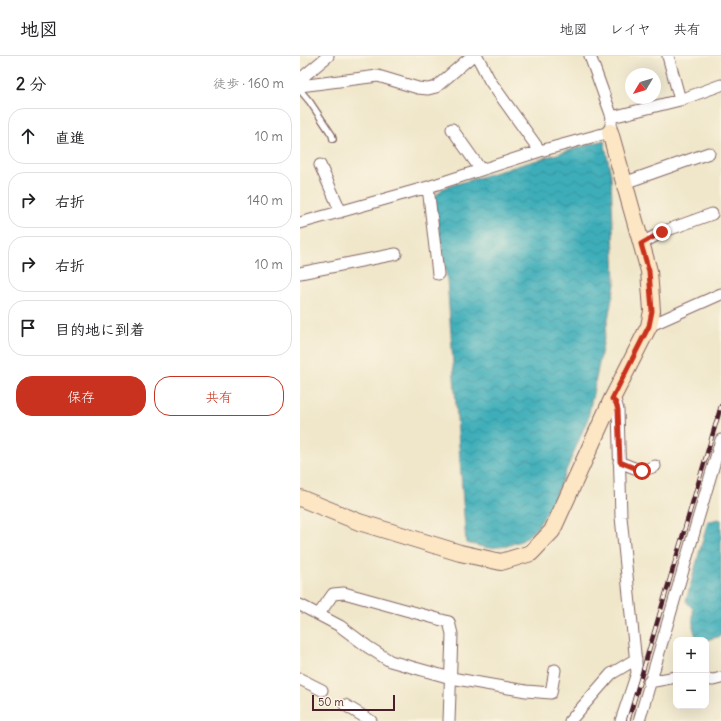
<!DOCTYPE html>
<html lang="ja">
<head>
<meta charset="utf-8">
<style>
  body { margin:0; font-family:Delius,"Klee One",sans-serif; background:#f2f2f2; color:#202124 }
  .controls { position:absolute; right:12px; bottom:12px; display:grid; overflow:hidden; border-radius:8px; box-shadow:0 4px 16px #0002 }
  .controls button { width:36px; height:36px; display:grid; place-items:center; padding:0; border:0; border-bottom:1px solid #e0e0e0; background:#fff; color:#202124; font:20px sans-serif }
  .compass { position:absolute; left:325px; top:12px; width:36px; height:36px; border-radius:50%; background:#fff; box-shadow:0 4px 16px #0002; rotate:232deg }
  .scale { position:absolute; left:12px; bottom:10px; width:83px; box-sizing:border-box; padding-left:4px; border:2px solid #4a1f2b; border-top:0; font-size:11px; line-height:14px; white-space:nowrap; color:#4a1f2b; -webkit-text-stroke:3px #fcf5e5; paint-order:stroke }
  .stop { position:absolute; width:12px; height:12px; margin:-9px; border:3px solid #c8321e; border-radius:50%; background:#fff }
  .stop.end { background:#c8321e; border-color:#fff; box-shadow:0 1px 4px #0008 }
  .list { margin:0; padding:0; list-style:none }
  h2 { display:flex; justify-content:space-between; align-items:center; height:52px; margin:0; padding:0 16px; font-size:17px }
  h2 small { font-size:13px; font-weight:400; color:#757577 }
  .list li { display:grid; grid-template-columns:26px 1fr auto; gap:12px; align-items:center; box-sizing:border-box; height:56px; margin:0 8px 8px; padding:0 8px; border:1px solid #e0e0e0; border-radius:16px }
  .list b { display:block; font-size:15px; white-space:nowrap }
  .list em { font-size:13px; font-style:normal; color:#757577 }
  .actions { display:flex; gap:8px; padding:12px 16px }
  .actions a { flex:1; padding:9px 0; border:1px solid #c8321e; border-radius:16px; text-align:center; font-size:14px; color:#c8321e }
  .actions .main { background:#c8321e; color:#fff }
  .icon { flex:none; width:22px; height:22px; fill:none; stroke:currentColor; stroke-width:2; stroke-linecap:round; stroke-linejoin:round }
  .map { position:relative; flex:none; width:421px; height:665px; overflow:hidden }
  header { display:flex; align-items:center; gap:24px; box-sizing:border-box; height:56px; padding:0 20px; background:#fff; border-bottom:1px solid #e0e0e0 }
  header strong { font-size:19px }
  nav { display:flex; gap:22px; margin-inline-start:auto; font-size:14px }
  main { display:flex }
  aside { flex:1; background:#fff }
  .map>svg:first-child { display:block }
  .water { fill:url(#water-waves); stroke:#446672 }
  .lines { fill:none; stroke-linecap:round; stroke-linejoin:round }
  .lane-casing { stroke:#846563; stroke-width:8 }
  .street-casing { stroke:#846563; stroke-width:13 }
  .secondary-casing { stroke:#846563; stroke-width:18 }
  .lane { stroke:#fff; stroke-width:5.5 }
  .street { stroke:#fff; stroke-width:11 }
  .secondary { stroke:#fce6c4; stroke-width:16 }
  .rail-casing { stroke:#4a1f2b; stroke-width:4.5 }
  .rail { stroke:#fcf5e5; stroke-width:3; stroke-dasharray:9; stroke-linecap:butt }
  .route { stroke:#c8321e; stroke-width:5 }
</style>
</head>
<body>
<header>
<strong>地図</strong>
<nav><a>地図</a><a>レイヤ</a><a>共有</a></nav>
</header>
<main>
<aside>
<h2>2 分<small>徒歩 · 160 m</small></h2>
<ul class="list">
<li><svg class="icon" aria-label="ahead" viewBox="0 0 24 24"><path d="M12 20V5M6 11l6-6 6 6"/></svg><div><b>直進</b></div><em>10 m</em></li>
<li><svg class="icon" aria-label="right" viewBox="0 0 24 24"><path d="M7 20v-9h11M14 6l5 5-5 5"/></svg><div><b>右折</b></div><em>140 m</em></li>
<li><svg class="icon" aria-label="right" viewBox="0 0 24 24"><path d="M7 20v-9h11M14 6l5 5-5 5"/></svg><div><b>右折</b></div><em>10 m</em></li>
<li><svg class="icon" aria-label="arrive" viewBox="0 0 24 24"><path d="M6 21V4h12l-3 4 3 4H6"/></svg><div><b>目的地に到着</b></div></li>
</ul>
<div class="actions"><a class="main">保存</a><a>共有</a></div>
</aside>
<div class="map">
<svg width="421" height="665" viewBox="0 0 421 665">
  <defs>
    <pattern id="water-waves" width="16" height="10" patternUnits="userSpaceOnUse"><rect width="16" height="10" fill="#3eaeb9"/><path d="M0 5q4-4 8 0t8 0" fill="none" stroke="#368d97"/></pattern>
  </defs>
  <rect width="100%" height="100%" fill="#fcf5e5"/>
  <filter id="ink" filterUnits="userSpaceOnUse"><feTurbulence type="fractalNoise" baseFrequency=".025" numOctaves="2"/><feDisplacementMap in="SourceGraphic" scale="8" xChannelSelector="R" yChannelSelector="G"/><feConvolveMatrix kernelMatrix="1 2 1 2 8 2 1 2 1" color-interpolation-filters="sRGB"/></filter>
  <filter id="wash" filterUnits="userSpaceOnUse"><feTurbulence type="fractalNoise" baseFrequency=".012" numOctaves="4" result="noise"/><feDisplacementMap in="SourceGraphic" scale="16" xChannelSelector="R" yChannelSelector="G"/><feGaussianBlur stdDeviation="0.9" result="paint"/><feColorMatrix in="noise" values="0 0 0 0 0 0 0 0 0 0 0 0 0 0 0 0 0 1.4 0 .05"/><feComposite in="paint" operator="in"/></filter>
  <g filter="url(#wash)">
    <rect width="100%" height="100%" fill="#f0e7cb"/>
    <path class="water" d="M304,84L311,119L315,228L288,362L253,446L237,472L223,484L207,490L189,492L166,487L147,223L134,142L143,132Z
      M418,463L421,464V580L406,584H397L393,571V553L386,545L408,465H411Z"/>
  </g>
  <g filter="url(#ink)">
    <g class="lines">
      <defs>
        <path id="lane" d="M0,34L10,46L32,79L33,83"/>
        <path id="street" d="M177,0L190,25L240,95
          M368,0L380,44
          M0,26L4,20L28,0
          M0,30L78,20L118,32L128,33L136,31L172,0
          M312,61L380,44L421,29
          M152,73L181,114
          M20,109L41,156
          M324,127L409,97
          M128,131L138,218
          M0,167L128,131L240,95L310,76L312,61L290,0
          M341,188L362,176L412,158
          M0,217L96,198
          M349,270L421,238
          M312,343L316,347L318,354L321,461L337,617L321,665
          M319,406L342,415L355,410
          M0,549L40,570L68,591L90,605L151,622L226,635L251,637L255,614
          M19,558L33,538L44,537L149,566L152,578L149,665
          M0,623L22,634
          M406,623L413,624L421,622
          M349,626L376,621
          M45,649L71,665
          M270,665L311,618L336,603
          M339,665L421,384"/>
        <path id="secondary" d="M0,442L59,466L160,497L201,506L231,497L252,475L312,343L349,270L352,255L349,215L310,76"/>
      </defs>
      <use href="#lane" class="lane-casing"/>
      <use href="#street" class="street-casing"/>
      <use href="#secondary" class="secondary-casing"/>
      <use href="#lane" class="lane"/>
      <use href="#street" class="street"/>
      <use href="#secondary" class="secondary"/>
      <defs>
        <path id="rail" d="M328,665L421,350"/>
      </defs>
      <use href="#rail" class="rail-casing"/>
      <use href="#rail" class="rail"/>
    </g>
  </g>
  <g class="lines" filter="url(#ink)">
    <path class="route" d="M342,415L320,406L318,354L316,347L312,343L349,270L352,255L349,215L341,188L362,176"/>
  </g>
</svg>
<div class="controls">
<button>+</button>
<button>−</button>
</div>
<svg class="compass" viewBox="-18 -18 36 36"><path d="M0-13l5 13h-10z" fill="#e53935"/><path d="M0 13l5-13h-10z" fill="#757577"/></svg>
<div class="scale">50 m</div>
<div class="stop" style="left:342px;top:415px"></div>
<div class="stop end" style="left:362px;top:176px"></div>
</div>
</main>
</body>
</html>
